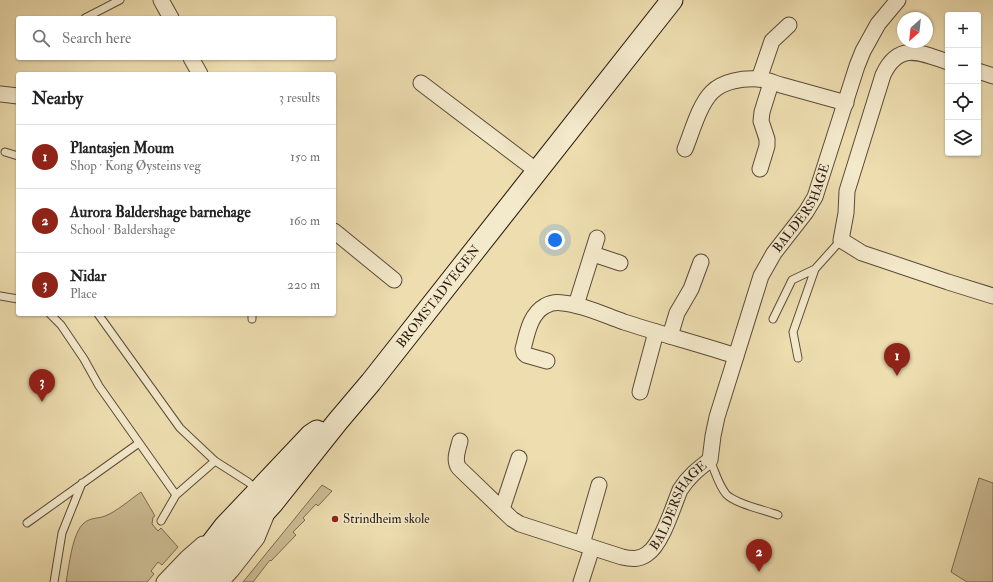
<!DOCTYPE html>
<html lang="en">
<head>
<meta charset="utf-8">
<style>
  body { margin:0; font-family:"IM FELL Double Pica",serif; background:#f6f6f6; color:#222 }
  .controls { position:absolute; right:12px; top:12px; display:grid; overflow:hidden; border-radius:4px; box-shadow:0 1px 3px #0004 }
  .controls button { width:36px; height:36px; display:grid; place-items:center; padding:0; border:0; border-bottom:1px solid #e0e0e0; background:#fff; color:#222; font:20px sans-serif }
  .compass { position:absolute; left:897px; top:12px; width:36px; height:36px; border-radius:50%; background:#fff; box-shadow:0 1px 3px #0004; rotate:207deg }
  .you { position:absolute; left:555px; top:240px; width:14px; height:14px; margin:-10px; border:3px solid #fff; border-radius:50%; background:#1a73e8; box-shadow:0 0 0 6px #1a73e833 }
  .badge { display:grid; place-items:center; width:26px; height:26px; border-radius:50%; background:#8f2418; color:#fff; font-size:13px; font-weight:700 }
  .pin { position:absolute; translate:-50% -33px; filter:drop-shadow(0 1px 2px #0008) }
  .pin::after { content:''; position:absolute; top:21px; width:14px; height:12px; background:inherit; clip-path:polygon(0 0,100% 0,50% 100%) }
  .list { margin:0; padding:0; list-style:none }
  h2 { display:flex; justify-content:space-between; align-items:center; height:52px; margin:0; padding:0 16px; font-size:17px }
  h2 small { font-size:13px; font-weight:400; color:#767676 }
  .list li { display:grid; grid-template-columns:26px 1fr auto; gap:12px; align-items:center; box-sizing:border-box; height:64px; padding:0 16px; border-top:1px solid #e0e0e0 }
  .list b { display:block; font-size:15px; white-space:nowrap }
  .list p { margin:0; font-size:13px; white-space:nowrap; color:#767676 }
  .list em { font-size:13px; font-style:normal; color:#767676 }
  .icon { flex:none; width:22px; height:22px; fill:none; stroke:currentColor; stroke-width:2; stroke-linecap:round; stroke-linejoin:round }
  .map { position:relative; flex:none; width:993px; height:582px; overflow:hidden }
  .search { position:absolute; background:#fff; box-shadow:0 1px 3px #0004; left:16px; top:16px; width:320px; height:44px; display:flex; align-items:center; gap:10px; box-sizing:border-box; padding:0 14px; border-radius:4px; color:#767676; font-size:15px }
  .panel { position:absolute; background:#fff; box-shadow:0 1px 3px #0004; left:16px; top:72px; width:320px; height:244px; border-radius:4px }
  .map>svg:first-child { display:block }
  .green { fill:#ccbc94; stroke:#7b6b52 }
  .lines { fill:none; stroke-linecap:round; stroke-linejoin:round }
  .lane-casing { stroke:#5b4b38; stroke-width:9 }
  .street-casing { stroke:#5b4b38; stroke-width:17 }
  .secondary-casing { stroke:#2a1a10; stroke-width:23 }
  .lane { stroke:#f3e9cb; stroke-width:7 }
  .street { stroke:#f3e9cb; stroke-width:15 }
  .secondary { stroke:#f3e9cb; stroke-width:21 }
  .poi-dot { fill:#8f2418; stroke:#f3e9cb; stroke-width:1.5 }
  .labels { text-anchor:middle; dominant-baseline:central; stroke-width:3; stroke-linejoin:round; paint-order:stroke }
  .street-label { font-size:13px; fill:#2a1a10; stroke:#f3e9cb }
  .poi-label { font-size:13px; fill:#2a1a10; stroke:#f3e9cb; text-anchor:start }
</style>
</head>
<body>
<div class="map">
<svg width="993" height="582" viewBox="0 0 993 582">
  <rect width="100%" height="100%" fill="#edddaf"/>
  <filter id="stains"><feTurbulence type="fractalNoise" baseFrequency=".005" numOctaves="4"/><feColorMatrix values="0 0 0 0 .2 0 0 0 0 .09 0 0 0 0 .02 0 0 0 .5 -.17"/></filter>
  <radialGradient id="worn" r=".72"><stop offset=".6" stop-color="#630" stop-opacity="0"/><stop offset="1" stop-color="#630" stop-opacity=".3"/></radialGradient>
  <path class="green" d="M979,478L993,483V582H967L951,572Z
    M322,485L332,491L318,506L316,504L303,518L305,520L293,532L296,535L271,561L270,560L253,582H243Z
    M141,492L155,516L153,517L152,524L158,531L161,528L178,547L162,565L158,562L151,571L154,574L147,582H66C69,567 72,533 84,523C91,517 98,519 105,516C116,512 131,499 141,492Z"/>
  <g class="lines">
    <defs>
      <path id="lane" d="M85,18L120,0
        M5,152L18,156
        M0,296L18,299
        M50,314L61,325L84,359L99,386L176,495
        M98,314L180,428L215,461
        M252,319V314
        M773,319L792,280L815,269L841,240
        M798,358L793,332L815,269
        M710,460C715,471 718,484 726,494C735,504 765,510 778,515
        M161,521L176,495L215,461L248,482L257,490
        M27,523L139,443
        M54,582L62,533L82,483"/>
      <g id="street">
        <path d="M161,0L171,18"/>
        <path d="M191,58L200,74"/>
        <path d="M948,62C920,52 898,42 883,75L847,191L846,213L841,240L862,253L948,282L993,296"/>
        <path d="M978,71L993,76"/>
        <path d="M759,79L772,41L789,25"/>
        <path d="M421,83L537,171"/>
        <path d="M0,94L18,96"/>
        <path d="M685,149C692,132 699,105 712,92C723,81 743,78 758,79C765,79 774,83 781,85C803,91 824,97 846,103"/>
        <path d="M760,169L767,146V139L761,121L762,112L771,83"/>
        <path d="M334,231L394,280"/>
        <path d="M593,254L620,263"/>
        <path d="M576,305L597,238"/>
        <path d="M670,336L677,313L691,289L701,262"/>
        <path d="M547,361L526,355L524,353L523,349C527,334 530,314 545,306C550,303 557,302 563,303C584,305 604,315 624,322C661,334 699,344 736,356"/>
        <path d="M640,392L656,332"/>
        <path id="s1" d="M460,441C458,450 453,460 459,468L512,519L520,524L622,557C631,559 639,560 647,554C662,544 673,507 680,490C688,477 698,469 710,460L713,436L717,417L761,276L774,253L806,212L815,197L857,66L863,51L878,24L898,0"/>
        <path d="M502,509L519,458"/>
        <path d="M582,544L599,485"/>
        <path d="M164,582L187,558L203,544"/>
        <path d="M221,582L231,571L257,538L266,516"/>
        <path d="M581,582L592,548"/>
      </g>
      <g id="secondary">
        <path d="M182,582L224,527L311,435L317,431"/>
        <path id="s2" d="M200,582L272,504L338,421L371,382L672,0"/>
      </g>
    </defs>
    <use href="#lane" class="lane-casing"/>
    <use href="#street" class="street-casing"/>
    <use href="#secondary" class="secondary-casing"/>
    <use href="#lane" class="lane"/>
    <use href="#street" class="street"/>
    <use href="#secondary" class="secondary"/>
  </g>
  <circle class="poi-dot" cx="335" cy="519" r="4"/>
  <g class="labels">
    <g class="street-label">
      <text stroke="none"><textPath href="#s1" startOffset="631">BALDERSHAGE</textPath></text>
      <text stroke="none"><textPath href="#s2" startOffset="372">BROMSTADVEGEN</textPath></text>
      <text stroke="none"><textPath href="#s1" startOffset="303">BALDERSHAGE</textPath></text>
    </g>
    <g class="poi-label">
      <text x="343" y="519">Strindheim skole</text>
    </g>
  </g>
  <rect width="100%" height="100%" filter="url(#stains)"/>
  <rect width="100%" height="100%" fill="url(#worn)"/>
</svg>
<div class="controls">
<button>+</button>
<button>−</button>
<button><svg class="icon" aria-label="locate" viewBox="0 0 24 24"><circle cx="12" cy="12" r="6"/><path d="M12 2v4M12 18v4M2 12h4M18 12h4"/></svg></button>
<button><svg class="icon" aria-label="layers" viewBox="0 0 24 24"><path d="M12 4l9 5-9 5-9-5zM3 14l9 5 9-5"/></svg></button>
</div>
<svg class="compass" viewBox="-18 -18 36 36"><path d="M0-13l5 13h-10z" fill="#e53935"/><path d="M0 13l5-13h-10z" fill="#767676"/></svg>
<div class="you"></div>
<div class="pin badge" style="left:897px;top:376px">1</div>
<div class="pin badge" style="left:759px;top:572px">2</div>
<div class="pin badge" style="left:42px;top:402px">3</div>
<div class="search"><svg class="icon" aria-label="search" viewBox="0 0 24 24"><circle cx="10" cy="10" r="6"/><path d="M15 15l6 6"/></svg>Search here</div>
<section class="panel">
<h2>Nearby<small>3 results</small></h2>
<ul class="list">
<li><span class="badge">1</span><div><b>Plantasjen Moum</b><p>Shop · Kong Øysteins veg</p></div><em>150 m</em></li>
<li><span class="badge">2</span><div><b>Aurora Baldershage barnehage</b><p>School · Baldershage</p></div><em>160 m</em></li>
<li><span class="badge">3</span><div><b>Nidar</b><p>Place</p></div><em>220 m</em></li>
</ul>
</section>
</div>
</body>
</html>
